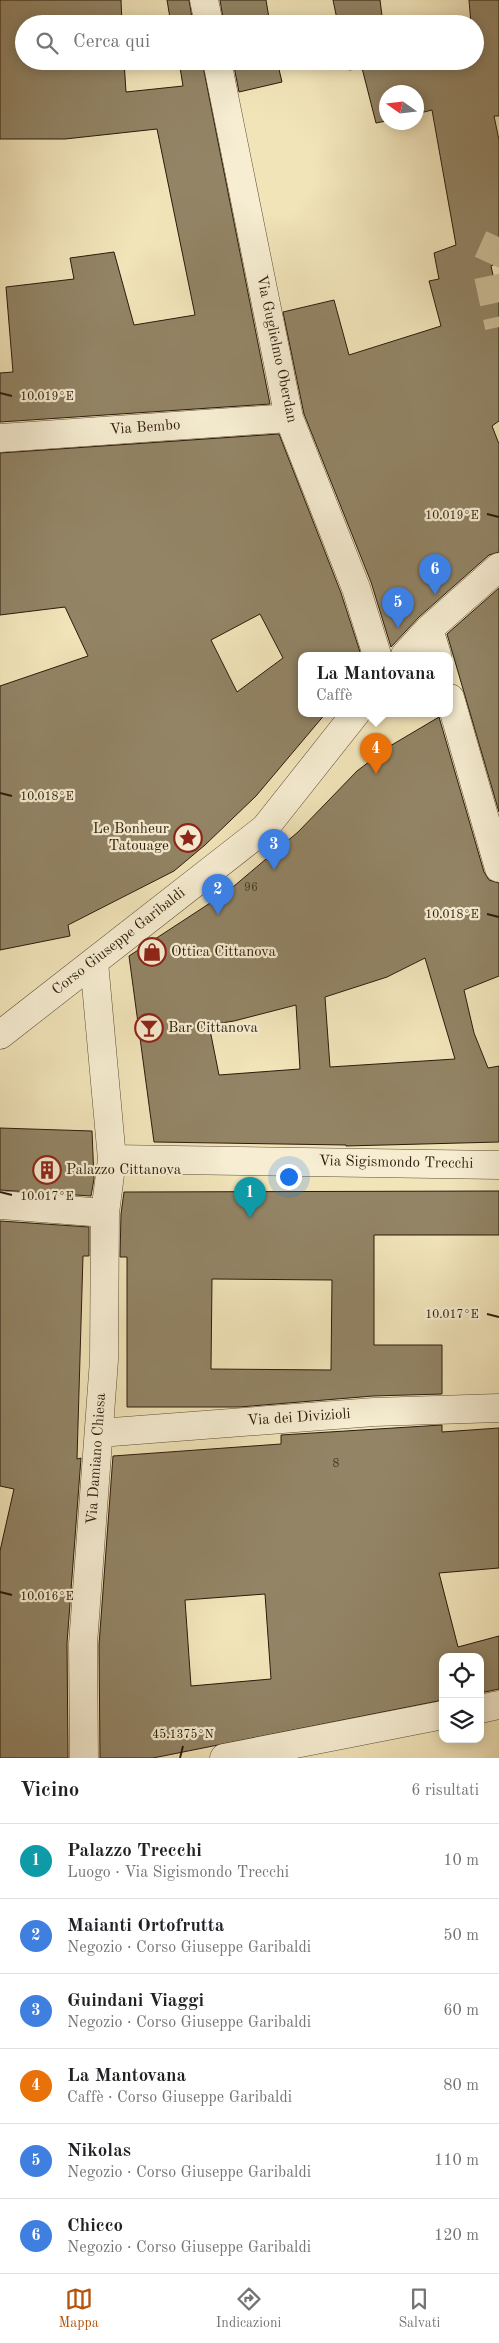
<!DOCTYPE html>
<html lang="it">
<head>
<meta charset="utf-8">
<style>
  body { margin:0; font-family:"Old Standard TT",serif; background:#f6f6f6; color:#202124 }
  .controls { position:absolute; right:15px; bottom:15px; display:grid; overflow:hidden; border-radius:10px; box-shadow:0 2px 12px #0003 }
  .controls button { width:45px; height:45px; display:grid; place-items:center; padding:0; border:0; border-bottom:1px solid #e0e0e0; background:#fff; color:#202124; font:25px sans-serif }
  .compass { position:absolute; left:379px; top:85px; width:45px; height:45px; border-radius:50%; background:#fff; box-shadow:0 2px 12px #0003; rotate:284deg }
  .you { position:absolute; left:288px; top:1176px; width:18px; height:18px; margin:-12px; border:4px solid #fff; border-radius:50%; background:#1a73e8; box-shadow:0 0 0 8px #1a73e833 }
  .badge { display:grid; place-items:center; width:32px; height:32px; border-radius:50%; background:#b45309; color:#fff; font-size:16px; font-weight:700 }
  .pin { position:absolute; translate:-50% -41px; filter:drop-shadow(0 1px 2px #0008) }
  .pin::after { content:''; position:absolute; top:26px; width:18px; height:15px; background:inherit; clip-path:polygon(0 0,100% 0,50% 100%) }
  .popup { position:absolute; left:298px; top:652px; width:155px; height:65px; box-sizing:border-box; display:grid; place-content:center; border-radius:10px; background:#fff; filter:drop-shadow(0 1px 4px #0005); font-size:16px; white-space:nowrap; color:#757577 }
  .popup b { font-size:19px; color:#202124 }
  .popup::after { content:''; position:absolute; left:50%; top:100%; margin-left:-10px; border:10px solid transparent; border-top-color:#fff }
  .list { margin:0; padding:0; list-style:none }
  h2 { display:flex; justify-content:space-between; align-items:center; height:65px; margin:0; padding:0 20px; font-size:21px }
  h2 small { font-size:16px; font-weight:400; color:#757577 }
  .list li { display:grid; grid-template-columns:32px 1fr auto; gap:15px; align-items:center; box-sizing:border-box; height:75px; padding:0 20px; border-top:1px solid #e0e0e0 }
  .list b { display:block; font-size:19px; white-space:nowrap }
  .list p { margin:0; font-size:16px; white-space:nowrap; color:#757577 }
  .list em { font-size:16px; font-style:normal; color:#757577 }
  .icon { flex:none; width:28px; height:28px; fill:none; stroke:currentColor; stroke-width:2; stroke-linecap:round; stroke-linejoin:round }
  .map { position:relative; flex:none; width:499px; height:1758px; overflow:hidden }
  .search { position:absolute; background:#fff; box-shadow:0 2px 12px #0003; left:15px; right:15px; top:15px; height:55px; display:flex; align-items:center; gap:12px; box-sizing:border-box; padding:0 18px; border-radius:28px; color:#757577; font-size:19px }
  .sheet { height:515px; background:#fff }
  nav { display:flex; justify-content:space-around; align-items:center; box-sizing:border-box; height:70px; border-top:1px solid #e0e0e0; background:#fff; font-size:14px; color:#757577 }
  nav a { display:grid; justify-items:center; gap:2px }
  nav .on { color:#b45309 }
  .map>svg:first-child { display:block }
  .building { fill:#928465; stroke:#2c1b0b; fill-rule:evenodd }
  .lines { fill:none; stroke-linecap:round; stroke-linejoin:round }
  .minor-tunnel { stroke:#cabc96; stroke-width:28; stroke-dasharray:28 14; stroke-linecap:butt }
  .minor-casing { stroke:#5d4d36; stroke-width:29 }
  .minor { stroke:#f6edd2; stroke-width:28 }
  .ticks { fill:none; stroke:#2c1b0b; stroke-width:2 }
  .labels { text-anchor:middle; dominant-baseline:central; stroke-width:4.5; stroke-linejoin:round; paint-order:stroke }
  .number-label { font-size:12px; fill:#463522 }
  .street-label { font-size:15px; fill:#2c1b0b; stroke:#f6edd2 }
  .poi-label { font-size:15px; fill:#2c1b0b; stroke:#f6edd2; text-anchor:start }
  .ticks-label { font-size:12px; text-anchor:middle; fill:#2c1b0b; stroke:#f6edd2; stroke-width:4.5; stroke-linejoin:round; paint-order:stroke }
</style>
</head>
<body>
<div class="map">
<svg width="499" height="1758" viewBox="0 0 499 1758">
  <rect width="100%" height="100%" fill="#f1e4b9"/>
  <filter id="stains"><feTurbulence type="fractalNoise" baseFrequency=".004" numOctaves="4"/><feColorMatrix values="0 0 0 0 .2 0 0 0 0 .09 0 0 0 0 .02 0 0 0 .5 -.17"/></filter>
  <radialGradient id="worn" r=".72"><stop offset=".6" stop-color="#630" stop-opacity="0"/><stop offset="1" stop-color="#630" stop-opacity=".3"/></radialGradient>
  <path class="building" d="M0,0H121L122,24H24V61H124L126,92L183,86L179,61H202L270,404L0,422V373L13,372L6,287L74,279L70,258L114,252L134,325L195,315L157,129L65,139H0Z
    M167,0H189L193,24H171Z
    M220,0H266L270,24H224Z
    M333,0H380L383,24H338Z
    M469,0H499V116H494L499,140V262L491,266L499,302V421L492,426L499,444V552L489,555L419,617L391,647L371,582L304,414L283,312L334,300L349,355L441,326L429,281L439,279L434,253L456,245L432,110L416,114V92H386V121L376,123L362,68L349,70L347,61H475V24H471Z
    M233,61H277L282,82L239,92Z
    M279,434L341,593L361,655H302V713H326L256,796L205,845L174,871L68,925L70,936L0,950V686L88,656L65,607L0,615V453ZM260,614L283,658L237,692L211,640Z
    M499,588V812L447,634Z
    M439,717L484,872L489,880L499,883V976L464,990L474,1033L488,1068L499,1066V1142L346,1146V1145L154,1142L129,956L227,892L298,832L357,771L390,746ZM425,958L455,1059L330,1067L325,997L387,977ZM296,1005L300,1069L219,1075L209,1025L234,1021Z
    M0,1128L92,1131L94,1179L91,1196L0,1190Z
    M499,1191V1235H374V1345H442V1394L373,1396L239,1407H127V1257H120L121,1214L124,1192ZM212,1279L332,1280L331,1370L211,1369Z
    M0,1221L89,1227V1256H83L77,1459L81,1458L67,1643L68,1758H0V1551L14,1489L0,1486Z
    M442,1425V1432L499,1428V1568L439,1573L458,1647L499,1636V1689L480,1693V1657H443V1700L153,1758H100L99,1645L113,1456L281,1444V1435ZM265,1594L271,1679L191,1686L185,1600Z"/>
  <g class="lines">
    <path class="minor-tunnel" d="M499,237L486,266L499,327"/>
    <defs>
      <path id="minor" d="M204,0L209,24
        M217,61L289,418L356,588L377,655
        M0,438L289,418
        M429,629L437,655
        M405,655L429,629L499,567
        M450,698L499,868
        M0,1035L265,828L356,713
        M112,1159L499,1165
        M0,1205L105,1213
        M99,1433L374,1412L499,1408
        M480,1709L499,1705
        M84,1758L83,1644L104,1360L105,1213L112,1159L94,962
        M224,1758L443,1715"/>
    </defs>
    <use href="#minor" class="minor-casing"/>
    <use href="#minor" class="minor"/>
  </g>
  <path class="ticks" d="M0,393L12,396M487,514L499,517M0,793L12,796M487,914L499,917M0,1192L12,1195M487,1314L499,1317M0,1592L12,1595M180,1758L183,1746"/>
  <defs>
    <symbol id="sight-ring" viewBox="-11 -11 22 22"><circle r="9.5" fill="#f6edd2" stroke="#8f2418" stroke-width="1.5"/><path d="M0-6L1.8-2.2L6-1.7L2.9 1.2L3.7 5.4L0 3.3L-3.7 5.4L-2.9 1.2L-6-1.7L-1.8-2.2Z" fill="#8f2418"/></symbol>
    <symbol id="shop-ring" viewBox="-11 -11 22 22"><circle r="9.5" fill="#f6edd2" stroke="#8f2418" stroke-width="1.5"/><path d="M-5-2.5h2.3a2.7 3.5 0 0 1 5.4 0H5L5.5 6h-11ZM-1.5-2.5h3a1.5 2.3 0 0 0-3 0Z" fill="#8f2418"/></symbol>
    <symbol id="bar-ring" viewBox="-11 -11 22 22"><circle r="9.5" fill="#f6edd2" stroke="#8f2418" stroke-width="1.5"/><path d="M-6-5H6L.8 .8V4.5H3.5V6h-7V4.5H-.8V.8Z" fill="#8f2418"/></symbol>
    <symbol id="building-ring" viewBox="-11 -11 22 22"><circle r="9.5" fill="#f6edd2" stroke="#8f2418" stroke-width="1.5"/><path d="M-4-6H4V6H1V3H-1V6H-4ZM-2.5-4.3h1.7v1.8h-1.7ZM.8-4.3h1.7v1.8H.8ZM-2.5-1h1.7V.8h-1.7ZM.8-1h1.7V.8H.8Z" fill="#8f2418"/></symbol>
  </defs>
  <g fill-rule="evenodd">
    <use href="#sight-ring" x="172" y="822" width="32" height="32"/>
    <use href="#shop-ring" x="136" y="936" width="32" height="32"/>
    <use href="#bar-ring" x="133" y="1012" width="32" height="32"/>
    <use href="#building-ring" x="31" y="1154" width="32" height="32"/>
  </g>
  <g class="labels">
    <g class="number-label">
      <text x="251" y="888">96</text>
      <text x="336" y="1464">8</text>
    </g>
    <g class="street-label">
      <text transform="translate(276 349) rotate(78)">Via Guglielmo Oberdan</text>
      <text transform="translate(145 428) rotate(-4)">Via Bembo</text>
      <text transform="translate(119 942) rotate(-38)">Corso Giuseppe Garibaldi</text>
      <text transform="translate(396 1163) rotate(1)">Via Sigismondo Trecchi</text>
      <text transform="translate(299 1418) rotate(-4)">Via dei Divizioli</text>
      <text transform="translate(97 1459) rotate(-86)">Via Damiano Chiesa</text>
    </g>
    <g class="poi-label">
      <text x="169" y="829" text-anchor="end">Le Bonheur<tspan x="169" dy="17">Tatouage</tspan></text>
      <text x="171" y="952">Ottica Cittanova</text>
      <text x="168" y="1028">Bar Cittanova</text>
      <text x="66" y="1170">Palazzo Cittanova</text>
    </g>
  </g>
  <g class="ticks-label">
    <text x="47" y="400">10.019°E</text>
    <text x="452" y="519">10.019°E</text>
    <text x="47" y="800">10.018°E</text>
    <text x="452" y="918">10.018°E</text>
    <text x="47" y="1200">10.017°E</text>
    <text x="452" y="1318">10.017°E</text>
    <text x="47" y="1600">10.016°E</text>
    <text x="183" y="1738">45.1375°N</text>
  </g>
  <rect width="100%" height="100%" filter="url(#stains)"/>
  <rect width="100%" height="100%" fill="url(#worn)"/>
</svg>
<div class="controls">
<button><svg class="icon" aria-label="locate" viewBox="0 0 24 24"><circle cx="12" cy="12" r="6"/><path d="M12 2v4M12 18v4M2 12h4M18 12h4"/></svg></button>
<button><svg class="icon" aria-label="layers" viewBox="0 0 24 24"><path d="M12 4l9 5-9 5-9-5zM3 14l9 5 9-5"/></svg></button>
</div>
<svg class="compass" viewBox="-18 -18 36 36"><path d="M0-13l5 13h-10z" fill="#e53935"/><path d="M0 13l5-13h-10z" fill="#757577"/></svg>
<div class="you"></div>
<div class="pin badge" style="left:250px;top:1218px;background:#0f9aa8">1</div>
<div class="pin badge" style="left:218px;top:915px;background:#3f7fe0">2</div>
<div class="pin badge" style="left:274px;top:870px;background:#3f7fe0">3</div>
<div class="pin badge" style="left:376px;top:774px;background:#e8710a">4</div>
<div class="popup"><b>La Mantovana</b>Caffè</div>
<div class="pin badge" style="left:398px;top:628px;background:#3f7fe0">5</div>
<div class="pin badge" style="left:435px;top:595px;background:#3f7fe0">6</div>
<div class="search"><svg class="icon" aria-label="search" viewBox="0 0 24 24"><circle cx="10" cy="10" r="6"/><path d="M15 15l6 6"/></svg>Cerca qui</div>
</div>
<section class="sheet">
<h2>Vicino<small>6 risultati</small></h2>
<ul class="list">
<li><span class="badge" style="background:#0f9aa8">1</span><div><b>Palazzo Trecchi</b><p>Luogo · Via Sigismondo Trecchi</p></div><em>10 m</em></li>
<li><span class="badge" style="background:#3f7fe0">2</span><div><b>Maianti Ortofrutta</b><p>Negozio · Corso Giuseppe Garibaldi</p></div><em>50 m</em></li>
<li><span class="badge" style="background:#3f7fe0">3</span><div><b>Guindani Viaggi</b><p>Negozio · Corso Giuseppe Garibaldi</p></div><em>60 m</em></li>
<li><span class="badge" style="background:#e8710a">4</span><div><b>La Mantovana</b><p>Caffè · Corso Giuseppe Garibaldi</p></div><em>80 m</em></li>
<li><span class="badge" style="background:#3f7fe0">5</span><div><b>Nikolas</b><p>Negozio · Corso Giuseppe Garibaldi</p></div><em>110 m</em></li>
<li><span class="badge" style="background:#3f7fe0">6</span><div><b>Chicco</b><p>Negozio · Corso Giuseppe Garibaldi</p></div><em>120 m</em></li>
</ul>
</section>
<nav>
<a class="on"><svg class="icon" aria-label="map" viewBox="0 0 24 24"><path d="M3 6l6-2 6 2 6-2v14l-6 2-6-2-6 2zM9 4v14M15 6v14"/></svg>Mappa</a>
<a><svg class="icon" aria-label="directions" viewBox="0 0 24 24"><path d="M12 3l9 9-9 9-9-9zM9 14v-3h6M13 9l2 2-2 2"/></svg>Indicazioni</a>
<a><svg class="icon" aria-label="saved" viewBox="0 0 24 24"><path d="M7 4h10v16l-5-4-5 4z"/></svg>Salvati</a>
</nav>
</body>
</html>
